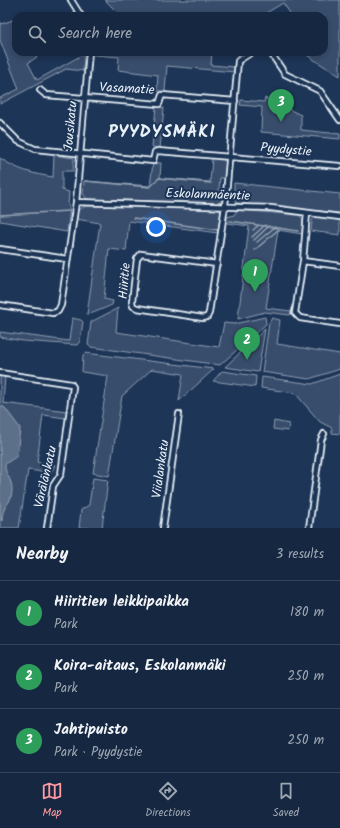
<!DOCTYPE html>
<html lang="en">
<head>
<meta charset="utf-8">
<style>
  body { margin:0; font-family:Kalam,sans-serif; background:#1f3048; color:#f1f3f6 }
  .you { position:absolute; left:156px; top:227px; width:14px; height:14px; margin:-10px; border:3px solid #fff; border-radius:50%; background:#1a73e8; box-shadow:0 0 0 6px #1a73e833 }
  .badge { display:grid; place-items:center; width:26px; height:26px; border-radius:50%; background:#ff9aa2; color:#fff; font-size:13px; font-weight:700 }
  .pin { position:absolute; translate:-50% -33px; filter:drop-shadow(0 1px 2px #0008) }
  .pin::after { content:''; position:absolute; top:21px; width:14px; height:12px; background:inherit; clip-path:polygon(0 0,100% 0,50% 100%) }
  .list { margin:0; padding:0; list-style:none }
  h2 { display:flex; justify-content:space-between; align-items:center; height:52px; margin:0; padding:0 16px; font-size:17px }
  h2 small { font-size:13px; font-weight:400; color:#9ea6b1 }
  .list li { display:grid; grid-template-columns:26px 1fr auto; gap:12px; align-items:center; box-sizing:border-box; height:64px; padding:0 16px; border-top:1px solid #35445a }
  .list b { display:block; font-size:15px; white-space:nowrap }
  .list p { margin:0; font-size:13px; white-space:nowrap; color:#9ea6b1 }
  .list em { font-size:13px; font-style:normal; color:#9ea6b1 }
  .icon { flex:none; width:22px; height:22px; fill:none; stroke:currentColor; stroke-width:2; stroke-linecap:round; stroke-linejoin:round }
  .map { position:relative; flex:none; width:340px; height:528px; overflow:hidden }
  .search { position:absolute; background:#162841; box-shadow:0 2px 6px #0003; left:12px; right:12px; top:12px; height:44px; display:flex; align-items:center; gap:10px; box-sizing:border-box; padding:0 14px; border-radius:12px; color:#9ea6b1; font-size:15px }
  .sheet { height:244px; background:#162841 }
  nav { display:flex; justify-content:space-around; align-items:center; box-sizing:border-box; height:56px; border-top:1px solid #35445a; background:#162841; font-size:11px; color:#9ea6b1 }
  nav a { display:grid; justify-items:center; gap:2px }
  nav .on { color:#ff9aa2 }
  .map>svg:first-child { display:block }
  .green { fill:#374d6c; stroke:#909fb2 }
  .water { fill:#5d7089; stroke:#95a4b5 }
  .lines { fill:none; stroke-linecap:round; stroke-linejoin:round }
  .stream { stroke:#95a4b5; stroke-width:1.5 }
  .minor-casing { stroke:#e8f1f8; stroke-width:8 }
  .minor { stroke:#1d3557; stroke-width:4.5 }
  .labels { text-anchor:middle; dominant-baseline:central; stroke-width:4; stroke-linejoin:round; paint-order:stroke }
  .street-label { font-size:13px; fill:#e8f1f8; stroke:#1d3557 }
  .district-label { font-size:17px; font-weight:bold; letter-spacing:1px; fill:#e8f1f8; stroke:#1d3557 }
</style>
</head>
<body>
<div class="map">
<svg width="340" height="528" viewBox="0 0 340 528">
  <rect width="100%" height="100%" fill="#1d3557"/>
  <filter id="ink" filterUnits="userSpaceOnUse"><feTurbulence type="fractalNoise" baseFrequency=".025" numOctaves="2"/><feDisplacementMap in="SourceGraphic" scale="8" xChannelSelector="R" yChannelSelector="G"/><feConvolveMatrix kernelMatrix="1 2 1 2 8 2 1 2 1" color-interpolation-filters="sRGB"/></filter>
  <g filter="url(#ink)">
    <path class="green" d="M105,0H340V76L308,56L304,52H324V16H292L283,3L261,16H121Z
      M16,19V52H34L37,57L28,63L37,80L84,54L83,71L66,69L0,104V98L19,89L0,40V21L1,24Z
      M94,52H212L211,65L235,67V72L167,66L165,91H157L158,75L118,70L119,57L94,55Z
      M265,98L301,115V130L340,134V139L261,132L262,107L240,105L241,100L264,102Z
      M156,107L164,108L160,148L152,147Z
      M54,155L74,158L73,171H62V190L69,192L68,205L70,209L67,232L0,221V158C17,170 33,174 53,177Z
      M212,158L223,159L226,163L225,178H220L219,190L224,191L223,199L219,203L87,199L83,194L84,181L150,186L153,163H161L160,178L210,182Z
      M234,183L340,194V213L236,203L234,196Z
      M86,206L213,207L221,212L218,233L129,221L126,251L109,249L104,299L113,301L112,305L93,313L87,314L100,223L76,219L78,210Z
      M237,210L299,215L303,219L302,234L278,230L266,308L291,311L290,315L265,312L238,319L249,226L227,223V217L234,215Z
      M320,216L340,219V235L311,231L312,221L314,217Z
      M118,308L116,332L219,347L224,323L234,324L265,317L266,324L220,365L91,347L88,345L91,322Z
      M72,318L81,320L83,322L80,341L77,345L23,341L0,337V332L69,341Z
      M272,318L280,320L277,344L340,354V369L309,379L262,372L269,323Z
      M265,329L258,372L225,367Z
      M85,353L214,369L179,401L183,374L152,369L122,396L109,476L93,473L108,376L82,372L83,355Z
      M222,371L256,376L255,387L213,381Z
      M340,374V434L332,433V428L320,422L295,393L261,388L262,377L312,384Z
      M0,376L5,377L3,403L67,411L66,418L43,415L37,462L55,465L51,473L28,470L19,528H0Z
      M274,421L289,424L288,431L273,429Z
      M93,478L108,480L102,528H79L81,510L89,505Z"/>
    <path class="water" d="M2,406L5,408L20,428L17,456L5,464C4,474 13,479 12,491C11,506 2,504 2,521L0,516V408Z"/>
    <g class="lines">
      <path class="stream" d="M85,181L150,187L159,178L211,183
        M0,215L69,211
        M133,218L219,230
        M230,221L298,231
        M253,230L259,225
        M252,237L265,225
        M254,240L269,226
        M257,242L275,227
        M255,250L280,228"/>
      <defs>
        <path id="minor" d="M71,0L81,16
          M270,52L285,74L320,91L340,120
          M40,90L46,95L159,104L162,95L235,101
          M0,123L18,141L35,149L153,161L155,152L158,151L340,166
          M76,202L271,208L340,217
          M307,213L303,261L295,313L300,318L340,324
          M0,249L67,259
          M303,261L340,266
          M217,264L141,254L137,259L132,302L133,306L137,308L203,318L207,317L209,313L225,206L238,61L252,52
          M0,305L53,313L58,311L61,305L76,202L89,52
          M0,373L71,384L73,387L61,474L53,486L47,528
          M163,528L179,414
          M309,528L321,440L324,434"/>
      </defs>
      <use href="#minor" class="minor-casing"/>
      <use href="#minor" class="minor"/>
    </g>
  </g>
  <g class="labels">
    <g class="street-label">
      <text transform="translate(127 89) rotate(3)">Vasamatie</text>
      <text transform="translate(71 126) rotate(-85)">Jousikatu</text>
      <text transform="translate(286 150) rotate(5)">Pyydystie</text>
      <text transform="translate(208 195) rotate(2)">Eskolanmäentie</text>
      <text transform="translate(125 281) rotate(-85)">Hiiritie</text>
      <text transform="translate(161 469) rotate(-82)">Viialankatu</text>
      <text transform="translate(46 477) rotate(-77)">Värälänkatu</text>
    </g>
    <g class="district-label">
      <text x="162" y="132">PYYDYSMÄKI</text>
    </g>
  </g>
</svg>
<div class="you"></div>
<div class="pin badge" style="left:255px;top:292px;background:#2e9e5b">1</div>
<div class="pin badge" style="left:247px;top:360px;background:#2e9e5b">2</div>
<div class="pin badge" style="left:281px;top:122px;background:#2e9e5b">3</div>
<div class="search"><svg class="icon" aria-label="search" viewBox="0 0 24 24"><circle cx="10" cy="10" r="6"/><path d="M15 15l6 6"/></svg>Search here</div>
</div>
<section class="sheet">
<h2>Nearby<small>3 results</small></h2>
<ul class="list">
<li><span class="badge" style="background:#2e9e5b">1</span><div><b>Hiiritien leikkipaikka</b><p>Park</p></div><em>180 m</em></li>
<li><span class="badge" style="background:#2e9e5b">2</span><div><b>Koira-aitaus, Eskolanmäki</b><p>Park</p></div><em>250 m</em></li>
<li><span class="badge" style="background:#2e9e5b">3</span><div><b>Jahtipuisto</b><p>Park · Pyydystie</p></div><em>250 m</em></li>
</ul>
</section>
<nav>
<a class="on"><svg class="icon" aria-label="map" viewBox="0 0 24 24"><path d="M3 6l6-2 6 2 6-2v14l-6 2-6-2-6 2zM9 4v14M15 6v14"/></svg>Map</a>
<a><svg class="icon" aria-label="directions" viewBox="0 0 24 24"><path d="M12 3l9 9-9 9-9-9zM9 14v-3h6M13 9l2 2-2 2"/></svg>Directions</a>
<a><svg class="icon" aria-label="saved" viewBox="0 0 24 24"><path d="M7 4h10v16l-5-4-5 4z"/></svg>Saved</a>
</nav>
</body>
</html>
